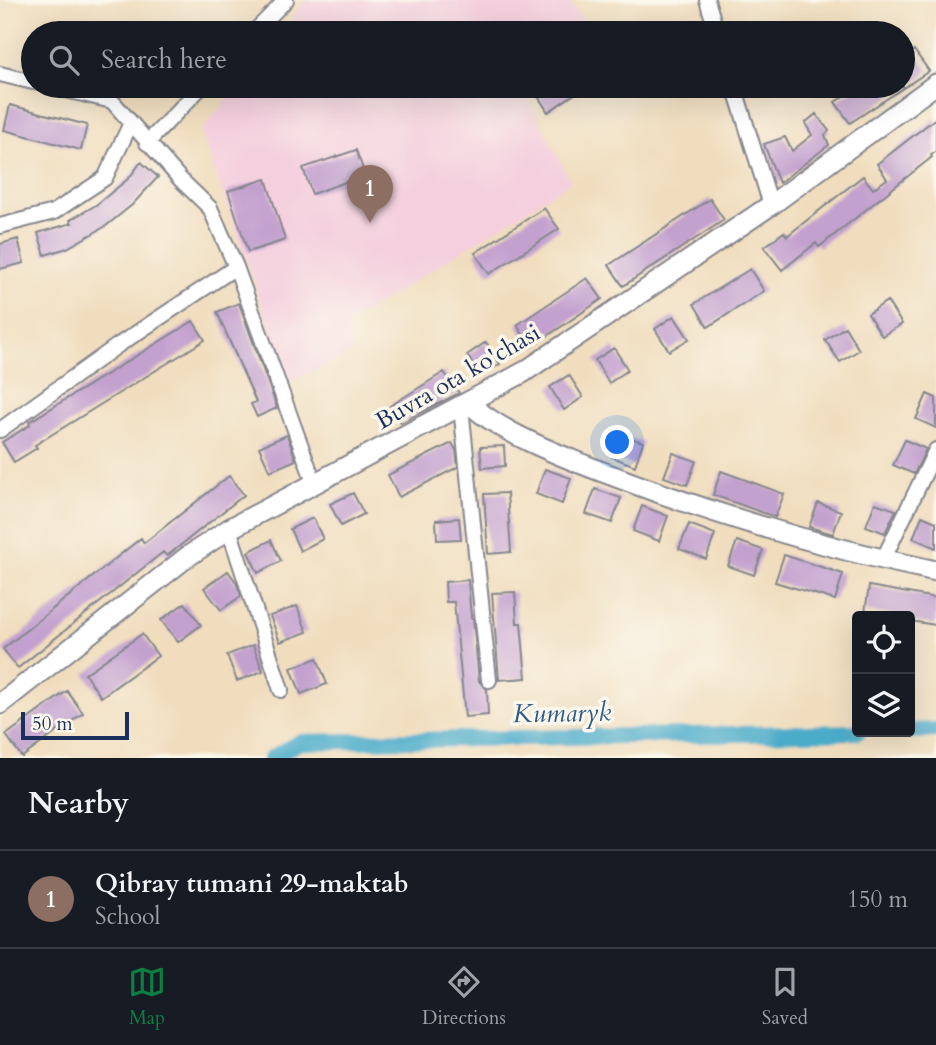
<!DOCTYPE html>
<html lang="en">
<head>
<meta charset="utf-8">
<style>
  body { margin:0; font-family:Cardo,serif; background:#242831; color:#f1f3f6 }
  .controls { position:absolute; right:21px; bottom:21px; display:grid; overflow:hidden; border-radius:7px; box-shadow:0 7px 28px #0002 }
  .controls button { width:63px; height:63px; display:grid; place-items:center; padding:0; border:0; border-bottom:2px solid #363941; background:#171b24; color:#f1f3f6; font:35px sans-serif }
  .scale { position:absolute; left:21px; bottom:18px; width:108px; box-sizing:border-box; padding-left:7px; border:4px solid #1b2f5e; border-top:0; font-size:19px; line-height:24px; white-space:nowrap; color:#1b2f5e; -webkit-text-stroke:5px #fbf7ec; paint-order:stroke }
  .you { position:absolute; left:618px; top:443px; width:24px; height:24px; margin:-18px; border:5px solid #fff; border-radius:50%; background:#1a73e8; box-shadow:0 0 0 10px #1a73e833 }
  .badge { display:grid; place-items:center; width:46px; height:46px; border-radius:50%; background:#0b8043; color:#fff; font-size:23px; font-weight:700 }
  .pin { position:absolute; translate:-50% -58px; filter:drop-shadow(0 2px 4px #0008) }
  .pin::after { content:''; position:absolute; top:37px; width:24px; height:21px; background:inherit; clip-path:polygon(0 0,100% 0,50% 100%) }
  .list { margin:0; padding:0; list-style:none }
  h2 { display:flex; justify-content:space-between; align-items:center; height:91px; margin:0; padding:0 28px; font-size:30px }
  h2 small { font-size:23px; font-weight:400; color:#9ea1a6 }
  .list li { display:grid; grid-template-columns:46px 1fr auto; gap:21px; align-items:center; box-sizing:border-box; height:98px; padding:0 28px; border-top:2px solid #363941 }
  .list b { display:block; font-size:26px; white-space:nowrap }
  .list p { margin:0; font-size:23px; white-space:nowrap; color:#9ea1a6 }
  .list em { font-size:23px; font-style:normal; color:#9ea1a6 }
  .icon { flex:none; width:38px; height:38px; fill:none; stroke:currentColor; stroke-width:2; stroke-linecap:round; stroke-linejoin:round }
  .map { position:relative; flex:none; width:936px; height:758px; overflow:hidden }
  .search { position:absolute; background:#171b24; box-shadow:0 7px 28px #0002; left:21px; right:21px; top:21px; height:77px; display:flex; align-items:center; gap:18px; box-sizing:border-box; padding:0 24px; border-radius:38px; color:#9ea1a6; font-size:26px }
  .sheet { height:189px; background:#171b24 }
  nav { display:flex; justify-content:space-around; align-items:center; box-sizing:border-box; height:98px; border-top:2px solid #363941; background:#171b24; font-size:19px; color:#9ea1a6 }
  nav a { display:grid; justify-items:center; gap:4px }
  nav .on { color:#0b8043 }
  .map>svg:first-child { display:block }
  .built { fill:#f4cfde }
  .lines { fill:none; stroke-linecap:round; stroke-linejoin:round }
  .canal { stroke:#4bacca; stroke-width:16 }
  .building { fill:#c3a1cf }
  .minor-casing { stroke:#86868e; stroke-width:18 }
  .secondary-casing { stroke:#86868e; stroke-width:23 }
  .minor { stroke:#fff; stroke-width:14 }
  .secondary { stroke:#fff; stroke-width:19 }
  .labels { text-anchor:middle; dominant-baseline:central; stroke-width:7; stroke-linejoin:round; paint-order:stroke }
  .street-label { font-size:24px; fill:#1b2f5e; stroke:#fbf7ec }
  .water-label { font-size:26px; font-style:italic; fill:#2c5b84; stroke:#fbf7ec }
</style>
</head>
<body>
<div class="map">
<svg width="936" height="758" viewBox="0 0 936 758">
  <rect width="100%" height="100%" fill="#fbf7ec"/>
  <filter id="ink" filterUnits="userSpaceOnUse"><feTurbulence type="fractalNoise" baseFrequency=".0143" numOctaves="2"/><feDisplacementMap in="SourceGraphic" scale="14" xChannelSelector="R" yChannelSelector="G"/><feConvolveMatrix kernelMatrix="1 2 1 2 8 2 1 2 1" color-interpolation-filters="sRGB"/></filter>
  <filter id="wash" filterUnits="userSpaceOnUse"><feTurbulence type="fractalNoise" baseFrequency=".00686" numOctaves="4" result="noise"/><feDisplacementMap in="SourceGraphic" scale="28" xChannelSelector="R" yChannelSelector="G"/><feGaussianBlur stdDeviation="1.57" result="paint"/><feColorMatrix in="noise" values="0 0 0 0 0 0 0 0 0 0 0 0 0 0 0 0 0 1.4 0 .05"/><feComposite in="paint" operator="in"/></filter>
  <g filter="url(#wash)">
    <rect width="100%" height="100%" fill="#f0ddbd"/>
    <path class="built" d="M307,0H568L586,22L566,33H280Z
      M238,86H521L571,182L346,324L352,353L289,382L201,131Z"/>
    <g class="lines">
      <path class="canal" d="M910,731L936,730
        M271,758L300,742L858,732"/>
    </g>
    <g id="blocks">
      <path class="building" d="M914,50L929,71L850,123L835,102L860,86H903V58Z
        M540,86H586L548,112L534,90Z
        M10,105L87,125L81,150L4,130Z
        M816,114L829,131L825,135L829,145L779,183L764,144L785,137L792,151L812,135L805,123Z
        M936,118V151L931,155L932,157L819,247L816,243L782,270L764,247L784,232L787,236L863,176L873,189L887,179L877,164Z
        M356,150L365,175L312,194L303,168Z
        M141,162L158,177L132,205L106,226L67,248L45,255L38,233L72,223L70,220L96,205L129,178Z
        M266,179L285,240L248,252L228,191Z
        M710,199L724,220L623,286L609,265Z
        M544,208L559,229L489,274L475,253Z
        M18,239L24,263L0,269V244Z
        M750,269L764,291L708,327L694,304Z
        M587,278L602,299L531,347L517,325Z
        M887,301L902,324L882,336L868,314Z
        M239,303L277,408L257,417L251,404L256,402L217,312Z
        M674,316L689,339L669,351L655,329Z
        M193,321L205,340L35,445L37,448L14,462L2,442L30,425L29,422Z
        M845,327L859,350L840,362L825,340Z
        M486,342L500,364L481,376L467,355Z
        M614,348L628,370L609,383L595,360Z
        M444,372L459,393L401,423L390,406Z
        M569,375L583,397L564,410L550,387Z
        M927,394L936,398V428L916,419Z
        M620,434L643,442L635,466L612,457Z
        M287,435L296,460L270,471L259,447Z
        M905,440L926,449L914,474L893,465Z
        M452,443L456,450L458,467L399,497L388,475Z
        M504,446L505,466L482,468L480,447Z
        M673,453L696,461L687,485L664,477Z
        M545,469L571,478L562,504L536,494Z
        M721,471L784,494L775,517L713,495Z
        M229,476L244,495L167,556L163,552L18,668L3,649L141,538L144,543Z
        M595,489L621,498L612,523L586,514Z
        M353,493L364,514L341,526L330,504Z
        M507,493L511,552L488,554L484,494Z
        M818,503L841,511L833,534L809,527Z
        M875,503L896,510L885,533L866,526Z
        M642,506L668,516L659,541L633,531Z
        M922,516L936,522V548L913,538Z
        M313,518L323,539L300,551L290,529Z
        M459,518L461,539L437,540L436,520Z
        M689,524L715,534L706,559L679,549Z
        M271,540L281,561L258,573L248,552Z
        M737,541L763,550L754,575L728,566Z
        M784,555L843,574L835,600L775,582Z
        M228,571L236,582L241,596L221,610L204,588Z
        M468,580L471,618H473L479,681L487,689L488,715L465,717L454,602H446L445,582Z
        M869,586L936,598V625L910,621V616L865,612Z
        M515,592L517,623H521L526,678L499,680L492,593Z
        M185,603L201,625L178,642L161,620Z
        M297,606L307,632L280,642L270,616Z
        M142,634L158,656L101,697L85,674Z
        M253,645L263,671L237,681L227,655Z
        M317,658L327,684L301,694L291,668Z
        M67,691L83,713L22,757L6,735Z"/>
    </g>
  </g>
  <g filter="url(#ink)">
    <use href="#blocks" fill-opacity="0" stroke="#86868e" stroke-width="2"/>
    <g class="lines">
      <defs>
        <path id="minor" d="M707,0L717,33
          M253,33L286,0
          M0,74L33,82
          M49,86L112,101L181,180L210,208L236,267L315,485
          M734,86L771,205
          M147,143L202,86
          M0,226L54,212L105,178L131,123
          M461,407L489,680
          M0,430L117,346L236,267
          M229,529L281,690
          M883,560L936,450"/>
        <path id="secondary" d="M469,403C499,432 561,456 600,471C709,513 821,547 936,571
          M0,704L187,557L229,529L524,372L771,205L936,84"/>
      </defs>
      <use href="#minor" class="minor-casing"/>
      <use href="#secondary" class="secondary-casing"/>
      <use href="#minor" class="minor"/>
      <use href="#secondary" class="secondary"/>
    </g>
  </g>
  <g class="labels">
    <g class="street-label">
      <text transform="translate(458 377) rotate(-30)">Buvra ota ko'chasi</text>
    </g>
    <g class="water-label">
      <text transform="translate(562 713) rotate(-1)">Kumaryk</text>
    </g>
  </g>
</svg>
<div class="controls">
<button><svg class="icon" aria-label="locate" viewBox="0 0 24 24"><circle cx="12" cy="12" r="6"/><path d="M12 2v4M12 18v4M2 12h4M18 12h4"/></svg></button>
<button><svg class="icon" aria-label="layers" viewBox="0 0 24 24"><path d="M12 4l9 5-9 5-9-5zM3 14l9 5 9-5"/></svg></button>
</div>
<div class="scale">50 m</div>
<div class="you"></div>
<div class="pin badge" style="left:370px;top:223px;background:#8d6e63">1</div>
<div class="search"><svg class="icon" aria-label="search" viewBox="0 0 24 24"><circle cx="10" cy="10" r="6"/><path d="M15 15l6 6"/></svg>Search here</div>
</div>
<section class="sheet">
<h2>Nearby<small></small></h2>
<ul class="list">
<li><span class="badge" style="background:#8d6e63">1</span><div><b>Qibray tumani 29-maktab</b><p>School</p></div><em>150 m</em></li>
</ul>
</section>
<nav>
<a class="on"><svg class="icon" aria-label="map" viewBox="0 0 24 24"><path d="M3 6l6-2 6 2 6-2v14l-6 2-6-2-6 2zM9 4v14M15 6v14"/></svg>Map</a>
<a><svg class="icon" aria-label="directions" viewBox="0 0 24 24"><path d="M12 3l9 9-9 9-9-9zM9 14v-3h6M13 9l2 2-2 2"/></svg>Directions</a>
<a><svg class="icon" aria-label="saved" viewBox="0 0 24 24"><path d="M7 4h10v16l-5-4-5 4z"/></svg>Saved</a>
</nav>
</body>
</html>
